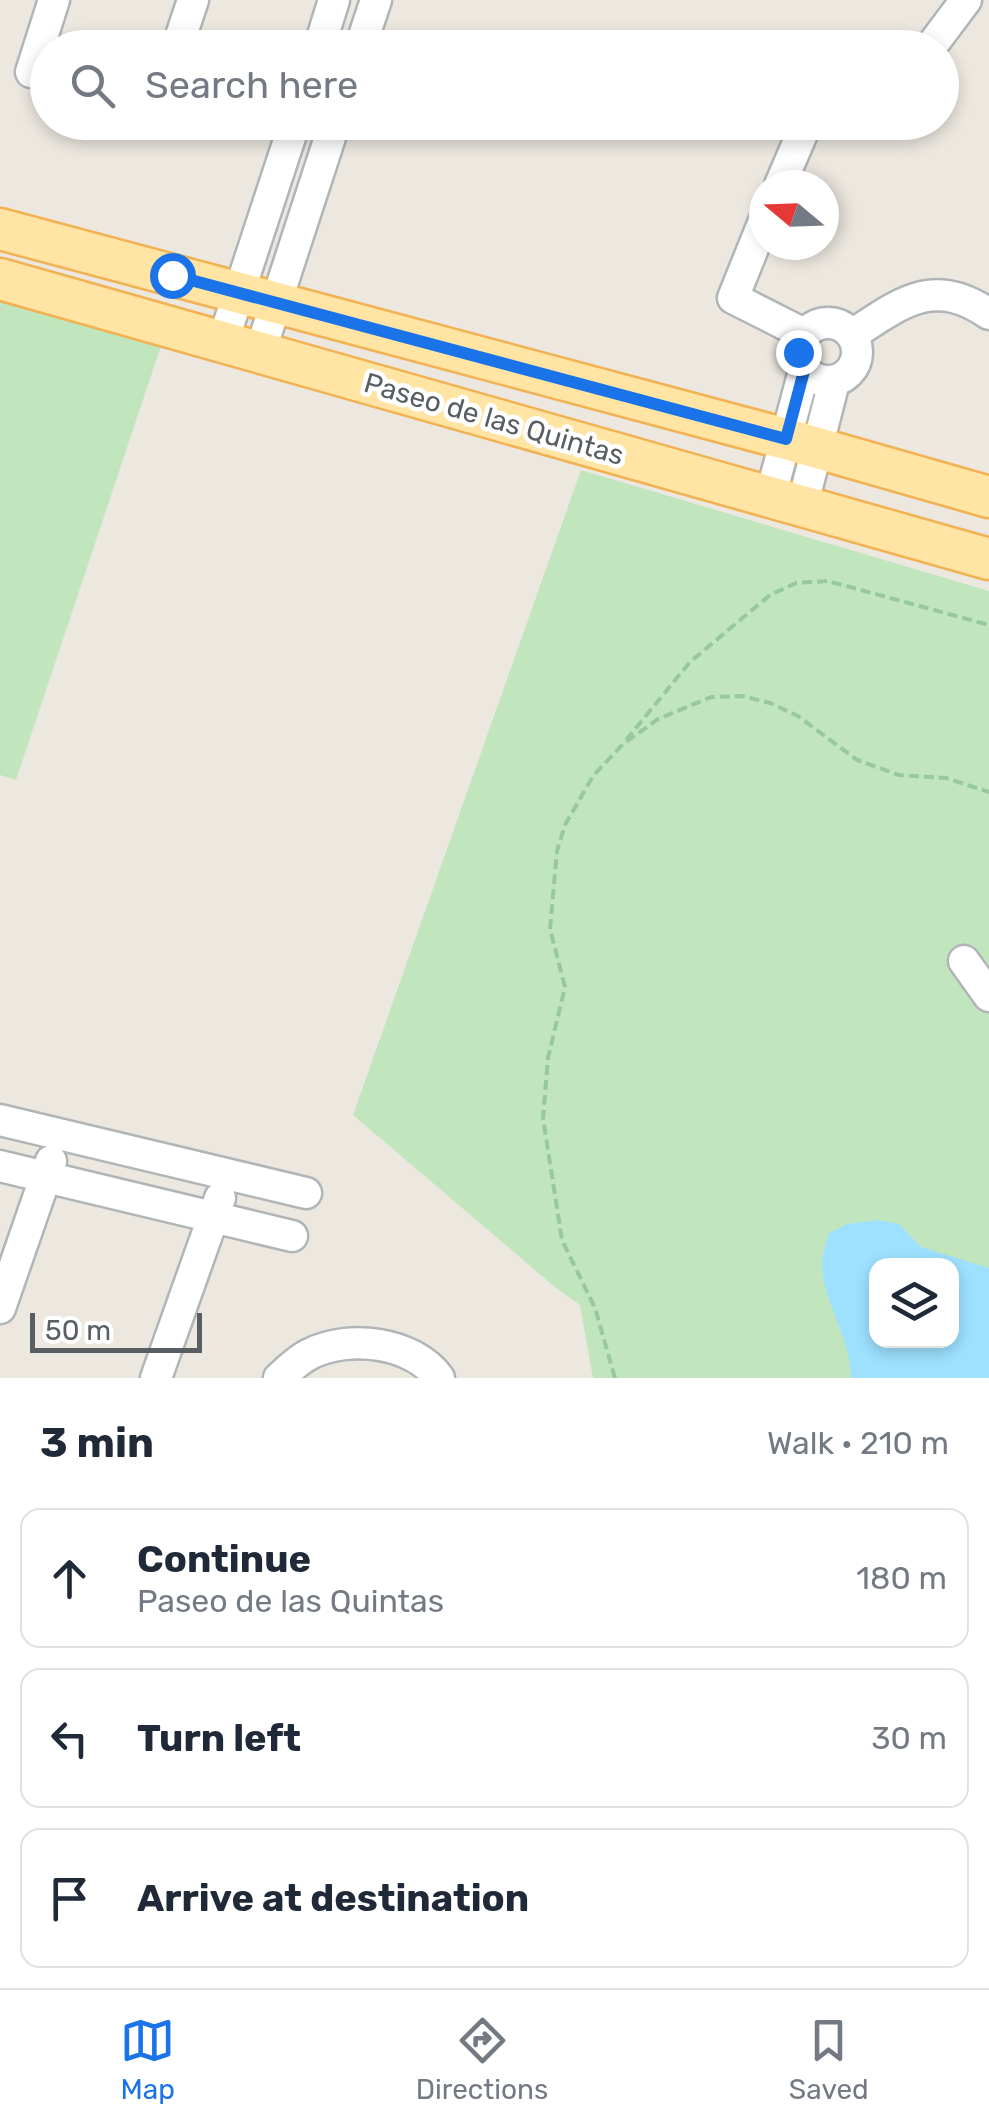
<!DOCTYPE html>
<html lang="en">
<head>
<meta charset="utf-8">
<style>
  body { margin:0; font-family:Rubik,sans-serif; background:#f2f2f3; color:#1f2937 }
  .controls { position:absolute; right:30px; bottom:30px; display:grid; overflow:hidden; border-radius:20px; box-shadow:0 5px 15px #0003 }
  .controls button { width:90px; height:90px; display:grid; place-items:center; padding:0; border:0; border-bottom:2px solid #e0e1e3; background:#fff; color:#1f2937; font:50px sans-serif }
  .compass { position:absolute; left:749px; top:170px; width:90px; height:90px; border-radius:50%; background:#fff; box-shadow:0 5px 15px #0003; rotate:289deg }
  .scale { position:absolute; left:30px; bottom:25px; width:172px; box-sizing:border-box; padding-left:10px; border:5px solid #595e62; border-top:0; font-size:28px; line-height:35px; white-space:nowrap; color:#595e62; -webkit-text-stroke:8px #fff; paint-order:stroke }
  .stop { position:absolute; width:30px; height:30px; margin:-22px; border:8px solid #1a73e8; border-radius:50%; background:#fff }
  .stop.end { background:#1a73e8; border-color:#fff; box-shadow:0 2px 10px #0008 }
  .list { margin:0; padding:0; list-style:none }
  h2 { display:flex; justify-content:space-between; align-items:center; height:130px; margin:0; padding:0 40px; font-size:42px }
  h2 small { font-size:32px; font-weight:400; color:#747a83 }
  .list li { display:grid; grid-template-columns:65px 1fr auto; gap:30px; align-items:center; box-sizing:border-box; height:140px; margin:0 20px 20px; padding:0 20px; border:2px solid #e0e1e3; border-radius:20px }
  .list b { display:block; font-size:38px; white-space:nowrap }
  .list p { margin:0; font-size:32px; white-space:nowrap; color:#747a83 }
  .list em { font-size:32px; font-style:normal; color:#747a83 }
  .icon { flex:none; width:55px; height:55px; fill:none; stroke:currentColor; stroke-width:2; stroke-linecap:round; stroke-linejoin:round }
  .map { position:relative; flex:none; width:989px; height:1378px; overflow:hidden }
  .search { position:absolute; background:#fff; box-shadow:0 5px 15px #0003; left:30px; right:30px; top:30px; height:110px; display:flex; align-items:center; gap:25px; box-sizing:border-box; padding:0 35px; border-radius:55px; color:#747a83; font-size:38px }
  .sheet { height:610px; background:#fff }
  nav { display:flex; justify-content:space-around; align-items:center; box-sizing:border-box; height:140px; border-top:2px solid #e0e1e3; background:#fff; font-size:28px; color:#747a83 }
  nav a { display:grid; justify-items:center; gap:5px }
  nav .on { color:#1a73e8 }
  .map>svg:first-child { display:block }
  .green { fill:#c1e5bc; fill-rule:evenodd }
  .water { fill:#9ee1ff; fill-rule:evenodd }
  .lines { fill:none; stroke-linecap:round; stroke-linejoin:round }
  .minor-casing { stroke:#b1b5b8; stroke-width:35 }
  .major-casing { stroke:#f2b153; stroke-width:45 }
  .path { stroke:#97c89e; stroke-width:4; stroke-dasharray:10 5; stroke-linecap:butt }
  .minor { stroke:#fff; stroke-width:30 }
  .major { stroke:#ffe4a3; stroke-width:40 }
  .route { stroke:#1a73e8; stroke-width:12 }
  .labels { text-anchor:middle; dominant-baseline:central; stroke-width:9; stroke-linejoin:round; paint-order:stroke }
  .street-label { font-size:28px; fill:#595e62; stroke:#fff }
</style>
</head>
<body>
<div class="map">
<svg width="989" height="1378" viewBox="0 0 989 1378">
  <rect width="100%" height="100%" fill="#ece8e0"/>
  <path class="green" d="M0,300L161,346L16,780L0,775Z
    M581,470L989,591V1378H593L580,1305L556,1288L353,1115ZM876,1266H952V1340H876Z"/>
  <path class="water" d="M879,1220L899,1224L921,1247L989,1268V1378H851C851,1337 821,1298 822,1264C822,1254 826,1243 829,1233L847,1224ZM876,1266H952V1340H876Z"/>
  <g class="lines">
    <defs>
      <path id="minor" d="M177,48L193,0
        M319,48L334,0
        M360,48L376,0
        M930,48L966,0
        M31,72L54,0
        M780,185L807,122
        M764,221L733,298L804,334
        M799 352a29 29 0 1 1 58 0a29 29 0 1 1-58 0Z
        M852,335C902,302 934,276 989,314
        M223,341L295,122
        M260,352L335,122
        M770,498L804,371
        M802,507L834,382
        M964,961L989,996
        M0,1120L306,1193
        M0,1166L292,1236
        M0,1308L51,1161
        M156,1378L220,1198
        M279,1378C288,1370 299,1359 310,1354C349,1334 413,1342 439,1378"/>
      <path id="major" d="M0,229L786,439L989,497
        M0,279L989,559"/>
    </defs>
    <use href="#minor" class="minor-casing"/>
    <use href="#major" class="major-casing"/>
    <path class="path" d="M626,740L690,662L770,595L796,583L828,581L989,625
      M615,1378L595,1308L562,1240L543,1118L548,1058L565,987L550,929L557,851L565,825L593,776L623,744L658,719L711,697L742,696L770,703L798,716L857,760L899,775L946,778L989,792"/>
    <use href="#minor" class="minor"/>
    <use href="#major" class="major"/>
  </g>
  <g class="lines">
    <path class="route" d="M172,275L786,439L804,371L798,352"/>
  </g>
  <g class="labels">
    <g class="street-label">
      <text transform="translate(494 419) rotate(16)">Paseo de las Quintas</text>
    </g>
  </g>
</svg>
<div class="controls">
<button><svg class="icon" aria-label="layers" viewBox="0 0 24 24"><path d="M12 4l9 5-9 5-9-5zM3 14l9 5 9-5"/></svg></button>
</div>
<svg class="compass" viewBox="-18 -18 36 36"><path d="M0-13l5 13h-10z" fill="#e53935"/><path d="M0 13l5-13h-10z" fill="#747a83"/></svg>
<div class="scale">50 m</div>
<div class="stop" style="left:172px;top:275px"></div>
<div class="stop end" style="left:798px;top:352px"></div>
<div class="search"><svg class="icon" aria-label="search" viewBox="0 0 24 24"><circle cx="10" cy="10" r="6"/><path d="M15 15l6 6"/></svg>Search here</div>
</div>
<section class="sheet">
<h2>3 min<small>Walk · 210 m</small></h2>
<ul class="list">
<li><svg class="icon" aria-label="ahead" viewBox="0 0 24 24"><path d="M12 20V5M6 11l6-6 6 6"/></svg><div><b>Continue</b><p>Paseo de las Quintas</p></div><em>180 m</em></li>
<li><svg class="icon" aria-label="left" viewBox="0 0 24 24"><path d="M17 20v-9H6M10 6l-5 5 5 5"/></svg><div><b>Turn left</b></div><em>30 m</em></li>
<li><svg class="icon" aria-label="arrive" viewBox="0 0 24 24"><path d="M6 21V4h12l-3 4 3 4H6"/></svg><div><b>Arrive at destination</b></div></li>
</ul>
</section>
<nav>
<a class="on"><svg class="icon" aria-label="map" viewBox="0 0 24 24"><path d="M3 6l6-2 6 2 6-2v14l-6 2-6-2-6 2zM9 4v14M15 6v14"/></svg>Map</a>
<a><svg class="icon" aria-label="directions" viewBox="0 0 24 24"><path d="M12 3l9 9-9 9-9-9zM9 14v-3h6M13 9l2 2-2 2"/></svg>Directions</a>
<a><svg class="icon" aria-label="saved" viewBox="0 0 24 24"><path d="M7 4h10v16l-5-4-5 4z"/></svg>Saved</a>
</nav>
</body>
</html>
